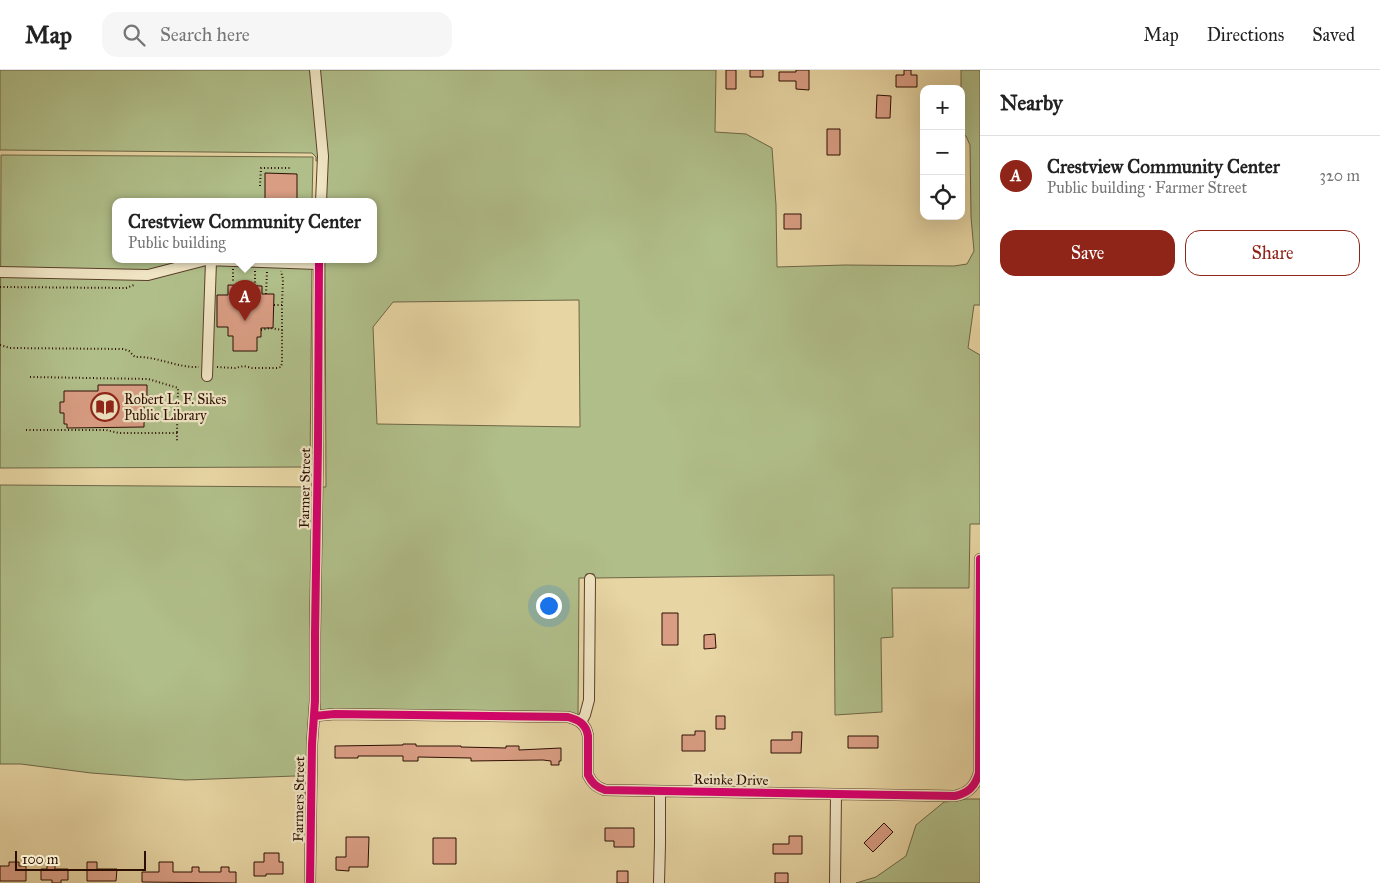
<!DOCTYPE html>
<html lang="en">
<head>
<meta charset="utf-8">
<style>
  body { margin:0; font-family:"IM FELL Great Primer",serif; background:#f6f6f6; color:#222 }
  .controls { position:absolute; right:15px; top:15px; display:grid; overflow:hidden; border-radius:10px; box-shadow:0 5px 20px #0002 }
  .controls button { width:45px; height:45px; display:grid; place-items:center; padding:0; border:0; border-bottom:1px solid #e0e0e0; background:#fff; color:#222; font:25px sans-serif }
  .scale { position:absolute; left:15px; bottom:12px; width:131px; box-sizing:border-box; padding-left:5px; border:2px solid #2d0e02; border-top:0; font-size:14px; line-height:18px; white-space:nowrap; color:#2d0e02; -webkit-text-stroke:4px #efe4c3; paint-order:stroke }
  .you { position:absolute; left:548px; top:535px; width:18px; height:18px; margin:-12px; border:4px solid #fff; border-radius:50%; background:#1a73e8; box-shadow:0 0 0 8px #1a73e833 }
  .badge { display:grid; place-items:center; width:32px; height:32px; border-radius:50%; background:#8f2418; color:#fff; font-size:16px; font-weight:700 }
  .pin { position:absolute; translate:-50% -41px; filter:drop-shadow(0 1px 2px #0008) }
  .pin::after { content:''; position:absolute; top:26px; width:18px; height:15px; background:inherit; clip-path:polygon(0 0,100% 0,50% 100%) }
  .popup { position:absolute; left:112px; top:128px; width:265px; height:65px; box-sizing:border-box; display:grid; place-content:center; border-radius:10px; background:#fff; filter:drop-shadow(0 1px 4px #0005); font-size:16px; white-space:nowrap; color:#767676 }
  .popup b { font-size:19px; color:#222 }
  .popup::after { content:''; position:absolute; left:50%; top:100%; margin-left:-10px; border:10px solid transparent; border-top-color:#fff }
  .list { margin:0; padding:0; list-style:none }
  h2 { display:flex; justify-content:space-between; align-items:center; height:65px; margin:0; padding:0 20px; font-size:21px }
  h2 small { font-size:16px; font-weight:400; color:#767676 }
  .list li { display:grid; grid-template-columns:32px 1fr auto; gap:15px; align-items:center; box-sizing:border-box; height:80px; padding:0 20px; border-top:1px solid #e0e0e0 }
  .list b { display:block; font-size:19px; white-space:nowrap }
  .list p { margin:0; font-size:16px; white-space:nowrap; color:#767676 }
  .list em { font-size:16px; font-style:normal; color:#767676 }
  .actions { display:flex; gap:10px; padding:15px 20px }
  .actions a { flex:1; padding:11px 0; border:1px solid #8f2418; border-radius:15px; text-align:center; font-size:18px; color:#8f2418 }
  .actions .main { background:#8f2418; color:#fff }
  .icon { flex:none; width:28px; height:28px; fill:none; stroke:currentColor; stroke-width:2; stroke-linecap:round; stroke-linejoin:round }
  .map { position:relative; flex:none; width:980px; height:813px; overflow:hidden }
  header { display:flex; align-items:center; gap:30px; box-sizing:border-box; height:70px; padding:0 25px; background:#fff; border-bottom:1px solid #e0e0e0 }
  header strong { font-size:24px }
  nav { display:flex; gap:28px; margin-inline-start:auto; font-size:18px }
  .search { width:350px; height:45px; background:#f6f6f6; display:flex; align-items:center; gap:12px; box-sizing:border-box; padding:0 18px; border-radius:15px; color:#767676; font-size:19px }
  main { display:flex }
  aside { flex:1; background:#fff }
  .map>svg:first-child { display:block }
  .green { fill:#b0be89; stroke:#6e6646; fill-rule:evenodd }
  .building { fill:#d99d83; stroke:#2d0e02 }
  .lines { fill:none; stroke-linecap:round; stroke-linejoin:round }
  .minor-casing { stroke:#5c402a; stroke-width:12 }
  .path { stroke:#2d0e02; stroke-width:2; stroke-dasharray:1 2.5; stroke-linecap:butt }
  .minor { stroke:#efe4c3; stroke-width:10 }
  .cycleway-casing { stroke:#efe4c3; stroke-width:11 }
  .cycleway { stroke:#d6006c; stroke-width:8 }
  .labels { text-anchor:middle; dominant-baseline:central; stroke-width:4.5; stroke-linejoin:round; paint-order:stroke }
  .poi-label { font-size:14px; fill:#2d0e02; stroke:#efe4c3; text-anchor:start }
  .street-label { font-size:14px; fill:#2d0e02; stroke:#efe4c3 }
</style>
</head>
<body>
<header>
<strong>Map</strong>
<div class="search"><svg class="icon" aria-label="search" viewBox="0 0 24 24"><circle cx="10" cy="10" r="6"/><path d="M15 15l6 6"/></svg>Search here</div>
<nav><a>Map</a><a>Directions</a><a>Saved</a></nav>
</header>
<main>
<div class="map">
<svg width="980" height="813" viewBox="0 0 980 813">
  <rect width="100%" height="100%" fill="#e7d5a3"/>
  <filter id="stains"><feTurbulence type="fractalNoise" baseFrequency=".004" numOctaves="4"/><feColorMatrix values="0 0 0 0 .2 0 0 0 0 .09 0 0 0 0 .02 0 0 0 .5 -.17"/></filter>
  <radialGradient id="worn" r=".72"><stop offset=".6" stop-color="#630" stop-opacity="0"/><stop offset="1" stop-color="#630" stop-opacity=".3"/></radialGradient>
  <path class="green" d="M0,0H310L319,91H316V87L312,83L0,80Z
    M320,0H716L715,62L746,64L772,78L776,135L777,197L845,195L954,196L967,194L974,181L971,147L970,75L966,66L961,64V0H980V235H974L968,278L980,285V454H970L969,518H892L893,567L881,568L882,642L835,645L834,505L594,508V504H586L585,508H579L578,645L568,642L335,639L318,640L322,417H326L325,190H374V132H326ZM579,230L580,357L377,354L373,257L393,232Z
    M1,85L313,87L312,132H116V190H312L310,397L0,398Z
    M0,415L313,417L310,631L307,724H305L295,706L185,710L91,703L21,694H0Z
    M966,729H980V813H856L876,807L906,786L916,755L944,732L956,731Z"/>
  <path class="building" d="M726,0H736V19H726Z
    M750,0H763V7H750Z
    M796,0H809V20L796,19V11H779V2H796Z
    M904,0H911V5H917V17H896V5H904Z
    M877,25L891,26L890,48H876Z
    M827,59H840V85H827Z
    M265,103L297,104V130L288,129V132H276V129H265Z
    M784,144H801V159H784Z
    M228,215L262,216V224H274L273,258H261V267H257V281H233V266H228V257H217V225H228Z
    M98,315H147V331H144V357L67,358V354H64V343H60V332H64V321H98Z
    M662,543H678V575H662Z
    M715,564L716,578L704,579V565Z
    M716,646H725V659H716Z
    M695,661H705V681H682V665H695Z
    M792,662H802L801,683H771V670H792Z
    M848,666H878V678H848Z
    M403,674H416V676H461V677L506,678V676H519V680L561,678V691H559V695H551V691L543,690L471,691V688L418,687V691H403V686H358V688H335V676L403,675Z
    M884,753L893,762L873,782L864,773Z
    M605,758H634V777H614V771H605Z
    M789,766H802V784H773V774H789Z
    M346,767H369L368,797H349V801L336,800V787H346Z
    M433,768H456V794H433Z
    M264,783H279V792H283V804H266V806H254V792H264Z
    M9,792H19V796H26V811H0V796H9Z
    M87,792H97V799H117L116,811H87Z
    M159,792H173V802H192V797H199V802H221V797H229V802H236V813L142,812V802H159Z
    M47,794H55V799H68V810H61V813H52V810H41V799H47Z
    M617,801H628V813H617Z
    M775,803H788V813H775Z"/>
  <g class="lines">
    <defs>
      <path id="minor" d="M315,0L323,86L321,132
        M0,202L148,205L206,190L318,194
        M207,306L211,191
        M314,646L335,644L568,647C579,650 586,654 588,666V705C592,713 596,717 605,720L955,726C968,723 975,717 979,703L980,489
        M581,652L585,645L589,630L590,509
        M310,813L312,674L315,631V564L318,374L319,190
        M659,813L660,774V721
        M835,813L836,725"/>
    </defs>
    <use href="#minor" class="minor-casing"/>
    <path class="path" d="M260,116L261,98H292
      M295,130V132
      M280,132V131
      M233,199V213
      M255,201V216
      M0,217L126,218L134,215
      M266,224L267,202
      M274,235H282L283,209L281,201
      M261,260L270,258L282,260V235
      M0,275L10,278L123,279L129,281L135,287C157,286 177,298 199,297
      M217,297L235,298L244,296L252,298H277L281,297L282,293V260
      M30,307L148,309L178,318L177,363
      M26,360H106L119,363H177V371"/>
    <use href="#minor" class="minor"/>
    <defs>
      <path id="cycleway" d="M314,646L335,644L568,647C579,650 586,654 588,666V705C592,713 596,717 605,720L955,726C968,723 975,717 979,703L980,489
        M310,813L312,674L315,631V564L318,374L319,190"/>
    </defs>
    <use href="#cycleway" class="cycleway-casing"/>
    <use href="#cycleway" class="cycleway"/>
  </g>
  <defs>
    <symbol id="library-ring" viewBox="-11 -11 22 22"><circle r="9.5" fill="#efe4c3" stroke="#8f2418" stroke-width="1.5"/><path d="M-6-4Q-3-5.5-.7-3.5V5Q-3 3-6 4ZM6-4Q3-5.5 .7-3.5V5Q3 3 6 4Z" fill="#8f2418"/></symbol>
  </defs>
  <g fill-rule="evenodd">
    <use href="#library-ring" x="89" y="321" width="32" height="32"/>
  </g>
  <g class="labels">
    <g class="poi-label">
      <text x="124" y="329">Robert L. F. Sikes<tspan x="124" dy="16">Public Library</tspan></text>
    </g>
    <g class="street-label">
      <text transform="translate(305 418) rotate(-89)">Farmer Street</text>
      <text transform="translate(731 710) rotate(1)">Reinke Drive</text>
      <text transform="translate(299 729) rotate(-89)">Farmers Street</text>
    </g>
  </g>
  <rect width="100%" height="100%" filter="url(#stains)"/>
  <rect width="100%" height="100%" fill="url(#worn)"/>
</svg>
<div class="controls">
<button>+</button>
<button>−</button>
<button><svg class="icon" aria-label="locate" viewBox="0 0 24 24"><circle cx="12" cy="12" r="6"/><path d="M12 2v4M12 18v4M2 12h4M18 12h4"/></svg></button>
</div>
<div class="scale">100 m</div>
<div class="you"></div>
<div class="pin badge" style="left:245px;top:251px">A</div>
<div class="popup"><b>Crestview Community Center</b>Public building</div>
</div>
<aside>
<h2>Nearby<small></small></h2>
<ul class="list">
<li><span class="badge">A</span><div><b>Crestview Community Center</b><p>Public building · Farmer Street</p></div><em>320 m</em></li>
</ul>
<div class="actions"><a class="main">Save</a><a>Share</a></div>
</aside>
</main>
</body>
</html>
